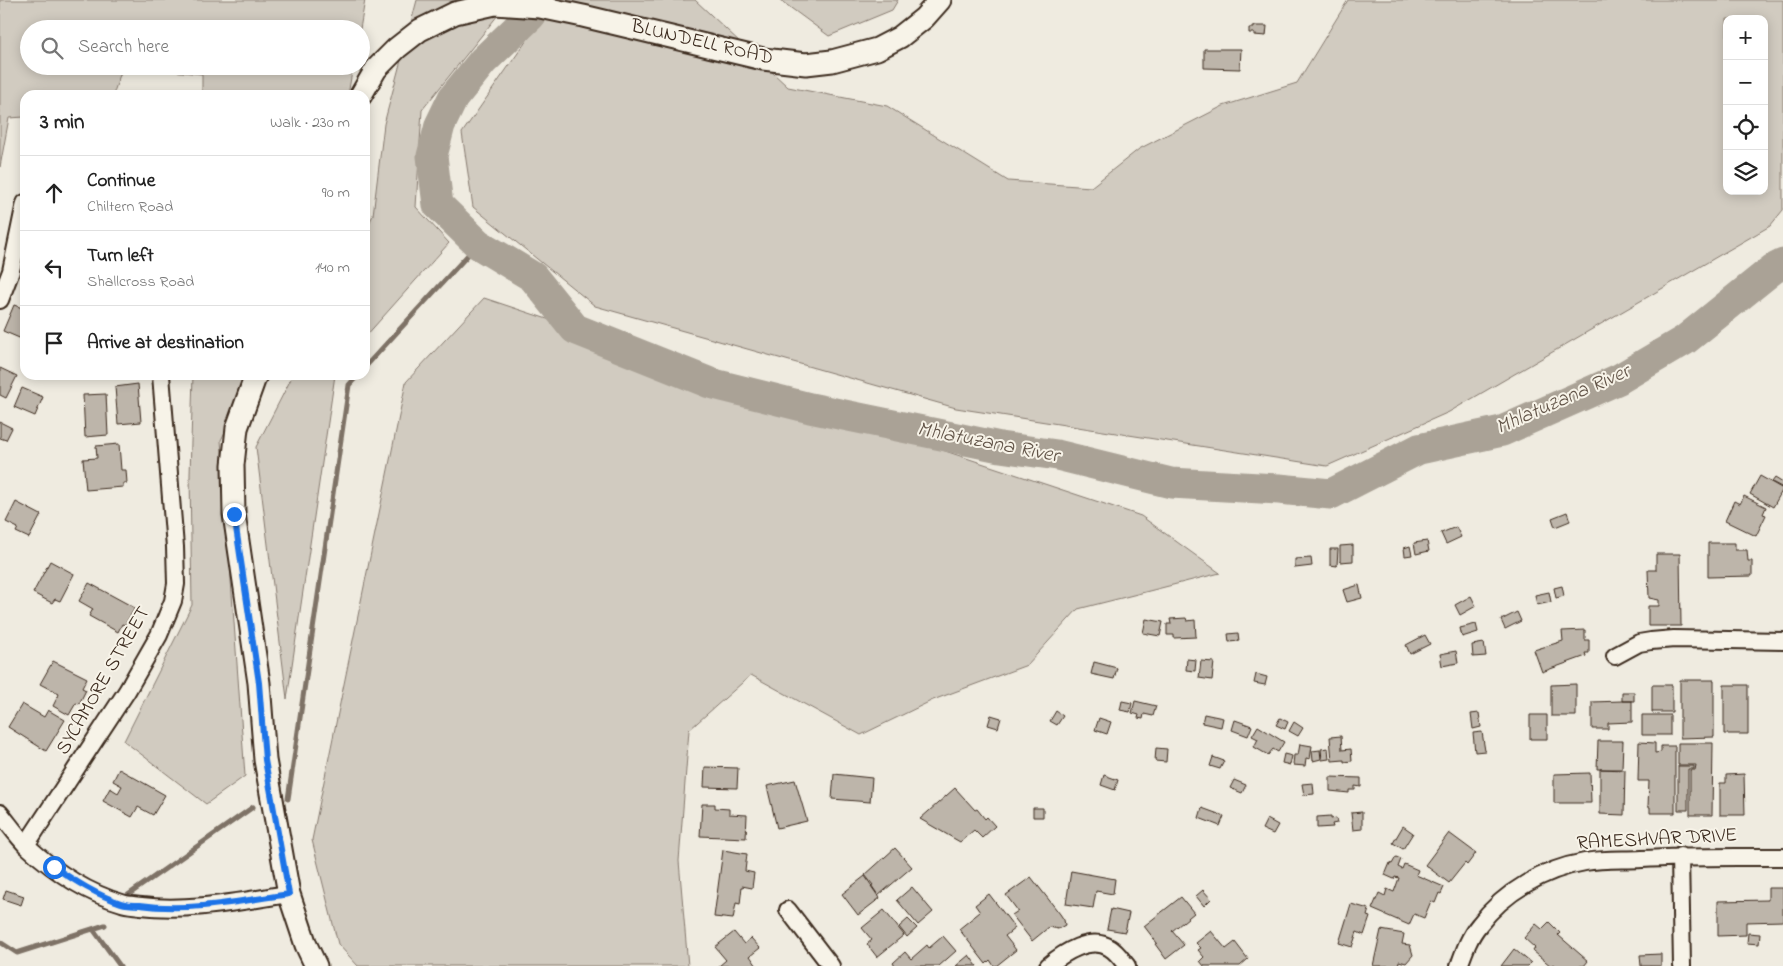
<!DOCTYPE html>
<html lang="en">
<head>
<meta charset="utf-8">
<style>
  body { margin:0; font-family:"Indie Flower",sans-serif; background:#f2f2f2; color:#222 }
  .controls { position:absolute; right:15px; top:15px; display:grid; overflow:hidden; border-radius:10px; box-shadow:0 2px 12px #0003 }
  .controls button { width:45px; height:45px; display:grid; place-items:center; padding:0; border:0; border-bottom:1px solid #e0e0e0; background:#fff; color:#222; font:25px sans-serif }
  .stop { position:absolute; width:15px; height:15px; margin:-11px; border:4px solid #1a73e8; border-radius:50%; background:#fff }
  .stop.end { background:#1a73e8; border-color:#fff; box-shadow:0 1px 5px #0008 }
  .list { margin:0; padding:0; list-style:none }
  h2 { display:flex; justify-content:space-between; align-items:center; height:65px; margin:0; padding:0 20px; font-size:21px }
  h2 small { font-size:16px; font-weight:400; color:#767676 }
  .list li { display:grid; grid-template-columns:32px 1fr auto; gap:15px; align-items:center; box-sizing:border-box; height:75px; padding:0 20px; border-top:1px solid #e0e0e0 }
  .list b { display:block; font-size:19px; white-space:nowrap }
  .list p { margin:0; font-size:16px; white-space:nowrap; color:#767676 }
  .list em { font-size:16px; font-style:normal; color:#767676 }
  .icon { flex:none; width:28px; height:28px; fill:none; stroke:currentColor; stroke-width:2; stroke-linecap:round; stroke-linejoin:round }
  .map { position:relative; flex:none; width:1783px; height:966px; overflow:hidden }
  .search { position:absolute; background:#fff; box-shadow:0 2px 12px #0003; left:20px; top:20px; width:350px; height:55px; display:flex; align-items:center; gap:12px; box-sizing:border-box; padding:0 18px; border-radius:28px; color:#767676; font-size:19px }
  .panel { position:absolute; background:#fff; box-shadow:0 2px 12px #0003; left:20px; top:90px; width:350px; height:290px; border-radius:15px }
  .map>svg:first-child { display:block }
  .green { fill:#d1cbc0; stroke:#867a6f; fill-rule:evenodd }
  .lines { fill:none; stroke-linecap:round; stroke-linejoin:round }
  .stream { stroke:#7e7266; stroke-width:5 }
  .river { stroke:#aaa296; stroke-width:31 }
  .building { fill:#bdb5aa; stroke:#3b2a1e }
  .minor-casing { stroke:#3b2a1e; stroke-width:20 }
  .tertiary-casing { stroke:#3b2a1e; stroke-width:25 }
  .minor { stroke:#f7f3e8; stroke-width:16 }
  .tertiary { stroke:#f7f3e8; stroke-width:21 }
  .route { stroke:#1a73e8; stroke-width:6 }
  .labels { text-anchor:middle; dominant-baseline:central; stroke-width:4; stroke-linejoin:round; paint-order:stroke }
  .street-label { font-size:20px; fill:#3b2a1e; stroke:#f7f3e8 }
  .water-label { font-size:21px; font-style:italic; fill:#625448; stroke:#f7f3e8 }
</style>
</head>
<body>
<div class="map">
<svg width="1783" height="966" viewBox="0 0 1783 966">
  <rect width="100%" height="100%" fill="#efebe0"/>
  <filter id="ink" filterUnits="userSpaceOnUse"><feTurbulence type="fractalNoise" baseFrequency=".02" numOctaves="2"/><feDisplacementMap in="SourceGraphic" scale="10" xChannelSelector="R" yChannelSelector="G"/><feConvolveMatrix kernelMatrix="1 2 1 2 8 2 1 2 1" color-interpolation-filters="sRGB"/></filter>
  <g filter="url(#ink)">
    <path class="green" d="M0,0H365L360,29H29V66H123L113,95H25V117L9,118L0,167Z
      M417,0H510L422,110L416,207L449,243L365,337V232L373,215L384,124Z
      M555,0H695L788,87L887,106L1008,181L1091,187L1139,149L1223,106L1297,83L1348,0H1783V210L1770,226L1449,412L1327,466L956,408L595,306L473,207L462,133ZM1727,19H1764V191H1727Z
      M780,0H898L892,10L829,36Z
      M124,66H353L348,95H202V74Z
      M484,298L1141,516L1220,573L1078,609L1027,665L933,700L861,735L751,675L689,730L679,861L688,966H358L338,944L312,840L406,382Z
      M193,375H253L221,440L245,776L206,804L124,741L192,605L190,475Z
      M293,375H335L287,699L256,447Z"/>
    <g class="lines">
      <path class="stream" d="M365,367L478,244
        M288,799L349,385L358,375
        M128,895L253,807
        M93,929L120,966
        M0,942L17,953L105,925"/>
      <path class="river" d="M543,0L530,16L483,61L453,98L440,125L432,156L438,205L478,244L533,277L575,329L710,383L810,408L1000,447L1057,455L1171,483L1279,489L1331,494L1419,449L1502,431L1619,379L1685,340L1773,269L1783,264"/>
    </g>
    <path class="building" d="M1254,26H1267L1266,36L1254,35V33H1249V28H1254Z
      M1204,49H1241L1240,69L1204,68Z
      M14,305L25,309L24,340L3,331Z
      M0,368L17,376L6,398L0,395Z
      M138,384L141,422L118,424L115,387Z
      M22,388L43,397L35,416L14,407Z
      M106,394L108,435L85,437L83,395Z
      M0,422L12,428L6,440L0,438Z
      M119,444L121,470H126L127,483H123V487L86,490L83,459L97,458L96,446Z
      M1760,476L1783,489L1773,507L1750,494Z
      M1775,478L1783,483V488L1772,482Z
      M1744,496L1766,507L1763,514L1766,515L1756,536L1725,521L1734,501L1740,504Z
      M16,502L41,515L29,538L16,532L18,528L6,522Z
      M1567,512L1570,521L1555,527L1552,518Z
      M1456,527L1461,537L1446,544L1441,533Z
      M1427,541L1429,551L1416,554L1414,543Z
      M1708,543H1735V550H1747L1748,561H1752V576L1708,577Z
      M1353,545V561L1340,562V546Z
      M1410,546L1412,555L1405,556L1404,548Z
      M1330,549H1338L1337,566L1330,565Z
      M1656,554H1680L1681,626H1648V606H1659V600L1649,598L1648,570H1656Z
      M1311,558L1312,566L1295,568V559Z
      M50,561L74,574L60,601L55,599L52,603L33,593Z
      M89,583L135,608L125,625L122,624L118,632L89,616L93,609L79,601Z
      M1359,585L1362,598L1347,602L1343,590Z
      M1562,586L1564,596L1556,598L1554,588Z
      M1549,592L1551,602L1537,605L1535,595Z
      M1471,596L1476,606L1460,615L1455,605Z
      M1517,612L1521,621L1505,629L1501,620Z
      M1186,618L1187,621L1195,620L1196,637L1174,638V635H1167V624H1171L1170,619Z
      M1146,619L1163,622L1160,636L1143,633Z
      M1476,624L1478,632L1462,637L1460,628Z
      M1585,630V640H1589V653H1585L1586,656L1542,672L1534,650L1563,641L1562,631Z
      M1238,633L1239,641L1229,642L1228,634Z
      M1425,635L1430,644L1410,654L1406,645Z
      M1484,643L1486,656L1473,657L1472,645Z
      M1456,651L1458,663L1442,666L1440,654Z
      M1187,659L1196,660L1195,671L1186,670Z
      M53,661L87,678L82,688L86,690L79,704L76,703L69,715L53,706L59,694L40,684Z
      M1201,661L1214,662L1212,680L1199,678Z
      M1094,662L1117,668L1114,679L1091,674Z
      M1256,674L1267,677L1265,685L1254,683Z
      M1680,680H1714V737L1680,738Z
      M1576,684V716H1551V685Z
      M1652,685H1672V712H1652Z
      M1724,685H1748V734H1724Z
      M1622,692H1634V701H1622Z
      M1122,701L1132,703L1130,712L1120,710Z
      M1135,701L1156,706L1153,716L1144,714L1143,719L1138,718L1139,715L1132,713Z
      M1622,701H1632V722L1608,723V729H1592V702Z
      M22,704L44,717L48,710L65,720L46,751L8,727Z
      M1056,711L1063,716L1057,725L1050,721Z
      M1479,713L1481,727L1473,729L1471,714Z
      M1204,714L1223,718L1221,727L1202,723Z
      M991,715L1001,718L998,728L988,725Z
      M1530,715H1547V739H1530Z
      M1642,715H1670V735H1642Z
      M1099,718L1111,722L1107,734L1095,730Z
      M1280,718L1288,722L1285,729L1276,725Z
      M1235,720L1252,726L1248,736L1232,730Z
      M1294,722L1303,728L1298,736L1289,731Z
      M1258,726L1284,742L1278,752L1273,749L1268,755L1254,747L1258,739L1252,736Z
      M1482,732L1485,751L1475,752L1473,733Z
      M1341,736L1342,750L1351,749L1352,761L1344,762V760L1332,761L1330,737Z
      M1598,741H1623L1622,769H1597Z
      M1639,742L1655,743V753L1661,752V746H1675V813H1650V807H1648L1649,781H1638Z
      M1678,743H1713L1712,815H1690V770H1695L1696,765H1678Z
      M1300,744L1312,746L1310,759L1306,758L1305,766L1293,765L1294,755H1298Z
      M1156,748L1167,749L1166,762L1155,761Z
      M1328,748L1329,759L1322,760L1321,749Z
      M1320,750L1321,759L1313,761L1312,751Z
      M1284,754L1292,756L1290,765L1282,763Z
      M1213,757L1224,761L1220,769L1210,766Z
      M1678,766H1694V769H1688V810H1678Z
      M705,767L738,768L737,788L704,787Z
      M119,769L165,795L153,815L138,807L132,817L103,801L110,788L118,793L122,786L113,781Z
      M1600,769L1625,770L1624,815L1600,814Z
      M1590,773L1591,803H1554V774Z
      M834,774L872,778L870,802L832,799Z
      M1744,774L1745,815H1720V783H1726V775Z
      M1104,775L1118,780L1115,790L1101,785Z
      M1330,777L1361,778V787L1355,786V790H1349V793L1330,791Z
      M795,780L807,821L777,828L767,786Z
      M1234,780L1246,785L1242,793L1230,788Z
      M1313,783L1314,794L1304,795L1302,784Z
      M955,788L975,810L977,809L985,819L987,817L995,826L982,838L974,830L960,842L920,819Z
      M702,804H715V808L729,809V814L747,815L746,838L700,836Z
      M1033,808H1043V817H1033Z
      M1202,808L1224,816L1220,826L1199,818Z
      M1362,812V829L1353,830L1351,813Z
      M1331,816V819L1336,818L1337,823L1332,824L1333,827L1317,828V817Z
      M1267,819L1278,825L1273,834L1262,829Z
      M1403,826L1413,833L1403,849L1393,843Z
      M1449,833L1476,853L1467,865L1465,863L1449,883L1425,865Z
      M895,848L912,867L878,896L871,886L873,885L865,875Z
      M723,850L747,854L745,871L754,873L752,888L742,886L740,904L736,903L733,919L714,917Z
      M1396,857L1401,859L1398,867L1402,869L1404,864L1418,870L1416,875L1444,887L1441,894L1439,893L1435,903L1431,901L1424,918L1414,914L1409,925L1372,909L1379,893L1385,896L1387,889L1394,892L1399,878L1395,877L1394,879L1385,875L1390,863L1392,864Z
      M1071,871L1115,879L1113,894L1096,891L1093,908L1066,904Z
      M865,876L880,898L858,915L842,894Z
      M1031,877L1060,914L1064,920L1065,925L1058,929L1049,927L1032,941L1012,915L1018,911L1006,895Z
      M912,887L933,912L918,925L897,900Z
      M1768,888H1783V921L1746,922V935L1718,936V901L1768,900Z
      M6,890L24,896L21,905L3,899Z
      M1203,890L1211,899L1204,906L1196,896Z
      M989,894L1015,928L1005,936L1016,950L996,966H994L990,960L986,964L959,929L980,912L975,905Z
      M1181,897L1194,913L1172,931L1184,945L1166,959L1155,944L1157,943L1144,926Z
      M1351,904L1369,909L1367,916L1370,917L1364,935L1357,932L1352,947L1339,943Z
      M1111,909L1129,913L1125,932L1107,929Z
      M884,910L904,935L877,957L867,944L872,940L862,928Z
      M908,919L917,928L907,937L899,927Z
      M1549,922L1560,933L1558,935L1588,961L1584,966H1555L1553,964L1551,966L1533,951L1535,948L1524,938L1536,924L1542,929Z
      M1381,930L1404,934L1402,944L1410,945L1413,955L1406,963L1399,961L1398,966H1373Z
      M1211,931L1226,949L1235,942L1248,959L1240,966H1204L1200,961L1204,957L1198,950L1201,948L1196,943Z
      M734,932L744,944L751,938L760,948L750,956L757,966H719L726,960L715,947Z
      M1748,933L1760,934L1759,944L1747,943Z
      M943,936L956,951L939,966H895L893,963L905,952L911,959L927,945L929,948Z
      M1514,949L1531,963L1528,966H1501Z
      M1661,954V966H1641L1640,955Z
      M969,955L977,966H956Z"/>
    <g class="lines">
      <defs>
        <path id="minor" d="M0,300L11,271L25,203
          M1615,656L1639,643L1651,641L1674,639L1783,641
          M0,813C9,824 17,836 27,846C53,870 87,893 122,903C127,905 134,905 141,906C189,912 241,901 289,894
          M26,845L127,691L159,635L173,601L176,584L175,547L161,375
          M1680,856L1682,966
          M788,910L831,966
          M1048,966C1063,953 1091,935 1110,948C1117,952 1122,960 1127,966
          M1459,966C1464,952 1469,937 1479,925C1504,892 1544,869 1585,862C1603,859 1623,860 1642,859C1689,856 1736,857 1783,857"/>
        <path id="tertiary" d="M361,95L376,69L397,48L420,30L455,13L495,4L540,7L583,16L763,59L806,64L832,61L877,49L900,37L924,18L940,0
          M256,375L237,428L233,465L234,514L259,683L265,760L289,894L306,945L316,966"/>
      </defs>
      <use href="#minor" class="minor-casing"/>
      <use href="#tertiary" class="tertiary-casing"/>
      <use href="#minor" class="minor"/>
      <use href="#tertiary" class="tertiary"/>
    </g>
  </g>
  <g class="lines" filter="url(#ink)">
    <path class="route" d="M54,867C75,881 97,895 121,903C127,905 134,905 140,905C189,912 241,901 289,894L265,760L259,683L234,514"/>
  </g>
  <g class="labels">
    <g class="street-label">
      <text transform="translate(702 43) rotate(13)">BLUNDELL ROAD</text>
      <text transform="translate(104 681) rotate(-60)">SYCAMORE STREET</text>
      <text transform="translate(1657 840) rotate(-3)">RAMESHVAR DRIVE</text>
    </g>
    <g class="water-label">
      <text transform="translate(1563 400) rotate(-24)">Mhlatuzana River</text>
      <text transform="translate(988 443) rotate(11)">Mhlatuzana River</text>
    </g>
  </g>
</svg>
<div class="controls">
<button>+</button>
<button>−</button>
<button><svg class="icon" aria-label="locate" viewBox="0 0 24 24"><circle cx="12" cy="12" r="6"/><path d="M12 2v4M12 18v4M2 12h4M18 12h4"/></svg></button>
<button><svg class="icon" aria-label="layers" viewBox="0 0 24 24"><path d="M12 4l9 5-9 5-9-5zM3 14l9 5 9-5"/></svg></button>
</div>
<div class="stop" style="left:54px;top:867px"></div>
<div class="stop end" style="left:234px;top:514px"></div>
<div class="search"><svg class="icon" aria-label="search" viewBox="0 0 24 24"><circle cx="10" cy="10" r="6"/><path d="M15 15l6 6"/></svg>Search here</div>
<section class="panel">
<h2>3 min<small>Walk · 230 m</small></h2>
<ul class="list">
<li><svg class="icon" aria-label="ahead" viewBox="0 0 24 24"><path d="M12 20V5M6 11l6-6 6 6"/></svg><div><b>Continue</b><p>Chiltern Road</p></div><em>90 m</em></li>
<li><svg class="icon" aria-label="left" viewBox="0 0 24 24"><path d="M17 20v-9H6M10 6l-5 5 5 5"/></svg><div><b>Turn left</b><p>Shallcross Road</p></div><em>140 m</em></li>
<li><svg class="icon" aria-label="arrive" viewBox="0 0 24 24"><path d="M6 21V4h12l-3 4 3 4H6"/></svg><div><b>Arrive at destination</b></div></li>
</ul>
</section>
</div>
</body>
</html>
